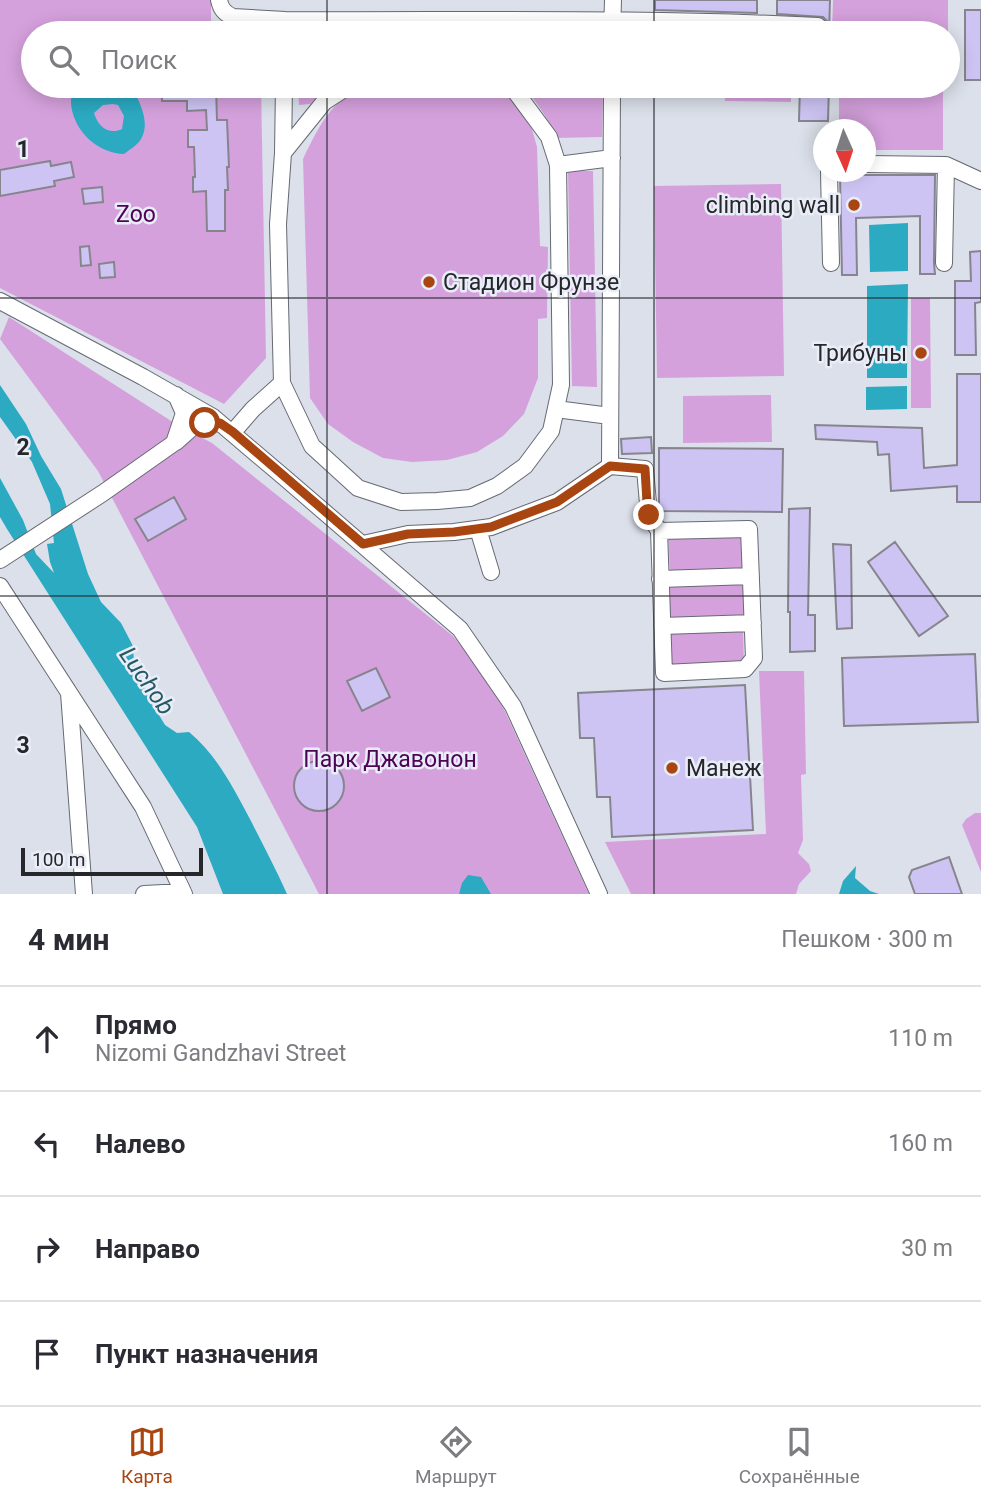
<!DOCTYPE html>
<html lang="ru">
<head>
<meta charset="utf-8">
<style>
  body { margin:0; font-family:Roboto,sans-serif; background:#f7f7f7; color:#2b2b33 }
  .compass { position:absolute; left:813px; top:119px; width:63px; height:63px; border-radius:50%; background:#fff; box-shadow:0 4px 18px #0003; rotate:177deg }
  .scale { position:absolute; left:21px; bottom:18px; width:182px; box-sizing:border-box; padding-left:7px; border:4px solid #26272b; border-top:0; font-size:19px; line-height:24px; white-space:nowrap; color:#26272b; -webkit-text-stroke:5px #e9edf7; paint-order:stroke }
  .stop { position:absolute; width:21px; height:21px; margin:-16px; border:5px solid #a94511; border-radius:50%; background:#fff }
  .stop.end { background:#a94511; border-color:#fff; box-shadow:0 2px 7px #0008 }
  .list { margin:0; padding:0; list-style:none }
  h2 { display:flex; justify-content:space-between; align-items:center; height:91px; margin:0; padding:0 28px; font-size:30px }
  h2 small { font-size:23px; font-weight:400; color:#7c7c81 }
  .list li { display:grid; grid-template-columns:46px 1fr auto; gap:21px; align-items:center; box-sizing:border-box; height:105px; padding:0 28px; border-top:2px solid #e1e1e2 }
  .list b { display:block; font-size:26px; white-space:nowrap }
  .list p { margin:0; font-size:23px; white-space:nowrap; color:#7c7c81 }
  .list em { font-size:23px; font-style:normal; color:#7c7c81 }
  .icon { flex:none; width:38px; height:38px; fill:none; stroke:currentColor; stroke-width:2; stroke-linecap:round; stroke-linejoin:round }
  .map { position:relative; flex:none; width:981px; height:894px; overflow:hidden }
  .search { position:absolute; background:#fff; box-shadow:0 4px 18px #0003; left:21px; right:21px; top:21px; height:77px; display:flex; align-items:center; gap:18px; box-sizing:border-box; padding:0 24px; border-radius:38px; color:#7c7c81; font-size:26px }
  .sheet { height:511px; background:#fff }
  nav { display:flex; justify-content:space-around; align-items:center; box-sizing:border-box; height:98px; border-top:2px solid #e1e1e2; background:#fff; font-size:19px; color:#7c7c81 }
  nav a { display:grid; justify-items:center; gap:4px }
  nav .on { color:#a94511 }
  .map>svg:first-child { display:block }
  .green { fill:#d5a1dd }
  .water { fill:#2baac2; fill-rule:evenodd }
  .building { fill:#cec4f3; stroke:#86858e; stroke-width:2 }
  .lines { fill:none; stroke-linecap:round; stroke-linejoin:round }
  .minor-casing { stroke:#666a73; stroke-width:18 }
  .minor { stroke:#fff; stroke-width:16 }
  .route { stroke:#a94511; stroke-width:9 }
  .grid { fill:none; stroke:#26272b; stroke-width:2; stroke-opacity:0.55 }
  .poi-dot { fill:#a94511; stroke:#e9edf7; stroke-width:2.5 }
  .labels { text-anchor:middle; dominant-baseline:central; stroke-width:5; stroke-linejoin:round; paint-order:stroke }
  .poi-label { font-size:23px; fill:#26272b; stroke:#e9edf7; text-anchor:end }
  .park-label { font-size:23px; fill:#4d0457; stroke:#e9edf7 }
  .water-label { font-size:24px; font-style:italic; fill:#275964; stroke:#e9edf7 }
  .grid-label { font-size:23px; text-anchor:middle; font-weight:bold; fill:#26272b; stroke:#e9edf7; stroke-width:5; stroke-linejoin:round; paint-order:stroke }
</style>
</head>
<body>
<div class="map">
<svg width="981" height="894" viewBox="0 0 981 894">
  <rect width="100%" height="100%" fill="#dbe0ea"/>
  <path class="green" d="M0,0H211V33H33V86H261L266,358L224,404L0,288Z
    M833,0H948V76V33H832Z
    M303,25H421V33H298L299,29Z
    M435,26L602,28L604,33H435Z
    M298,86H328L310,104L299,105Z
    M364,86H490L510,98L530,122L537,147L540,246L548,247L547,318L538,319V378L524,414L503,436L477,452L447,460L412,462L383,458L353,442L328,424L310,398L303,159C318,128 331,100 364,86Z
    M523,86H603L602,137L555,138C549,118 536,102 523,86Z
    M725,86H791V102L725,101Z
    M839,90H943V150H866V130L839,129Z
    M568,171H593L597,387L572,386Z
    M781,184L784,376L657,378L654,186Z
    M911,298H930L931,408H911Z
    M9,317L179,426L212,443L453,636L475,663L497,694L589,894H319L98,471L0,339Z
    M771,395L772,442L683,443V396Z
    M744,531V570L670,572L668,533Z
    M744,583L745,618L669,619L667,585Z
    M743,629L744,664L670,666L669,631Z
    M759,671H804L806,774L801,775L803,840L798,853L809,864L811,871L799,884L796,894H631L605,842L766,834Z
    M975,813H981V872L962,825L966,819Z"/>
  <path class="water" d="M72,86H132C139,102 151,122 141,139C138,145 129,150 124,154C101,153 80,137 73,114C70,105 71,95 72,86ZM113,104L118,105L124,116L122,129C109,135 98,127 94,113L103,105Z
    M908,223V271L870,272L869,225Z
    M908,284L907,378H867V286Z
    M0,385L26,424L41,456L61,489L88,574L101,602L121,623L133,646L134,663L151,702L165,725L177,733L189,732C217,755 234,789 251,821C263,845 276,869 287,894H223L197,827L7,529L0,517V478L23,520L36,554L54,573L50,562L47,544L54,543L50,504L32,462L0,417Z
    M907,386V409L866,410V387Z
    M856,866L855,878L870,891L879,894H839L843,881Z
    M468,875L481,877L491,894H459L462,883Z"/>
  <path class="building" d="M655,0H757V13L655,10Z
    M777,0H830L829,33H825L828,26L827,21L823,17L777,14Z
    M965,10H981V80H965Z
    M138,86H216L217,120H227L229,167H227L228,190H225V231H207L206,191L193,192V177H195L194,147H188V130H207L206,110L187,111V101H162V94L138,95Z
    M800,86H829L828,121H799Z
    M50,161L51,166L71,162L74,177L54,181L55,186L0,196V170Z
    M840,175H935L934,263L935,274H920V216L856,218L857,275H842Z
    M102,187L103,202L84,204L82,189Z
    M89,246L91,265L81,266L80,247Z
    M981,251V302L975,303L976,355H955V281H971L970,252Z
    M114,262L115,277L100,278L99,264Z
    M957,374H981V502H957V486L891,491L889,454L878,455L877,442L816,439L815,425L922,428L924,468L957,465Z
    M651,437L652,453L622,454L621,439Z
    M659,448L783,449L782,512L659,511Z
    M174,497L186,519L148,541L135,519Z
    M810,508L808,615H815V651L790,652V612H788L789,509Z
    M895,542L948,616L919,636L868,562Z
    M833,544L851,545L852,628L837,629Z
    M975,654L978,722L844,726L842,658Z
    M376,668L390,697L362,711L347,681Z
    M745,685L753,830L612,837L610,797H597L594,738H580L578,693Z
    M294 786a25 25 0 1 1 50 0a25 25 0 1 1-50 0Z
    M949,857L962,894H915L909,877L912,870Z"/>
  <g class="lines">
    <defs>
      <path id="minor" d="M219,0C221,9 224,13 233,17L285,20C462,21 640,17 818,26
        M612,33L613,0
        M349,86L324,102L283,153L278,224L282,383L312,446L358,488L401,502L437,501L470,498L497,486L525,466L551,431L561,385L558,165L612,158
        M515,91L549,137L558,165
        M283,153L284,86
        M866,164L946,165L981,181
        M829,172L831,263
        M944,263L946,165
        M0,301L143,377L213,417L285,478L460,629L513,706L599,894
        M556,409L610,416
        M233,432L253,409L282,383
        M176,442L195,425L220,423
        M610,466L612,86
        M478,529L491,572
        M363,544L408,534L454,532L491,527L557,502L610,466L645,469L649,515L659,531L664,673L745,669L754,658L749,529L659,531
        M0,560L103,493L174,443L184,413L176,395
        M660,579L751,576
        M0,586L143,807L184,894
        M662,626L753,623
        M69,693L84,894
        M144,894L183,892"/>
    </defs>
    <use href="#minor" class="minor-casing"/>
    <use href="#minor" class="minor"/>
  </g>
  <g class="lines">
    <path class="route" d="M205,423H220L233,432L363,544L408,534L454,532L491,527L557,502L610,466L645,469L647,502L649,515"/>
  </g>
  <path class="grid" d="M327,0V33M654,0V33M327,86V894M654,86V894M0,298H981M0,596H981"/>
  <g class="poi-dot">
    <circle cx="854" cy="205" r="7"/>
    <circle cx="429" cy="282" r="7"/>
    <circle cx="921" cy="353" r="7"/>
    <circle cx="672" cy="768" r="7"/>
  </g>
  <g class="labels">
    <g class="poi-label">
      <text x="840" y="205">climbing wall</text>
      <text x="443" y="282" text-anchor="start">Стадион Фрунзе</text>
      <text x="907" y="353">Трибуны</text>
      <text x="686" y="768" text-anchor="start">Манеж</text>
    </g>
    <g class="park-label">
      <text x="136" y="214">Zoo</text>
      <text x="390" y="759">Парк Джавонон</text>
    </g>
    <g class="water-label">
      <text transform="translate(147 681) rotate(55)">Luchob</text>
    </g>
  </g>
  <g class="grid-label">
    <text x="23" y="157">1</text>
    <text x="23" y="455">2</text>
    <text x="23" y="753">3</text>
  </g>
</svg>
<svg class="compass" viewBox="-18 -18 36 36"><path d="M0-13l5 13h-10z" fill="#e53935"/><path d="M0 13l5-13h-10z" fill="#7c7c81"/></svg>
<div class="scale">100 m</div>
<div class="stop" style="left:205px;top:423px"></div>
<div class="stop end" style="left:649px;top:515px"></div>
<div class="search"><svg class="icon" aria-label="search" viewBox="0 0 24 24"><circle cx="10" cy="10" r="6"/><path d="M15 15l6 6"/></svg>Поиск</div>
</div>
<section class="sheet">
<h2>4 мин<small>Пешком · 300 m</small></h2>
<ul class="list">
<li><svg class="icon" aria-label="ahead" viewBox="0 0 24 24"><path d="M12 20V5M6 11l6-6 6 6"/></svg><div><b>Прямо</b><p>Nizomi Gandzhavi Street</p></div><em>110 m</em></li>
<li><svg class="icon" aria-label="left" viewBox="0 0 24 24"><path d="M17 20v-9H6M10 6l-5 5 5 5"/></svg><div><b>Налево</b></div><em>160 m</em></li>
<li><svg class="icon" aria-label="right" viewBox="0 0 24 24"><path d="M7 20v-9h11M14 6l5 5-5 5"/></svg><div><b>Направо</b></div><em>30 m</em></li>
<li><svg class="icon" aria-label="arrive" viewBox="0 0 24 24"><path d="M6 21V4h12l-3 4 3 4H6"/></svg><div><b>Пункт назначения</b></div></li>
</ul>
</section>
<nav>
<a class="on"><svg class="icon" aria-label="map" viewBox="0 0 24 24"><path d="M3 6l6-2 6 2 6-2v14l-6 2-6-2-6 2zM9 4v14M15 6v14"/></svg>Карта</a>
<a><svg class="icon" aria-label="directions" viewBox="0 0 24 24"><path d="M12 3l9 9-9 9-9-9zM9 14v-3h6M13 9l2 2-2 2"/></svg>Маршрут</a>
<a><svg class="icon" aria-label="saved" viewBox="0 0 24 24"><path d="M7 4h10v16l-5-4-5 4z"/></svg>Сохранённые</a>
</nav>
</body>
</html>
